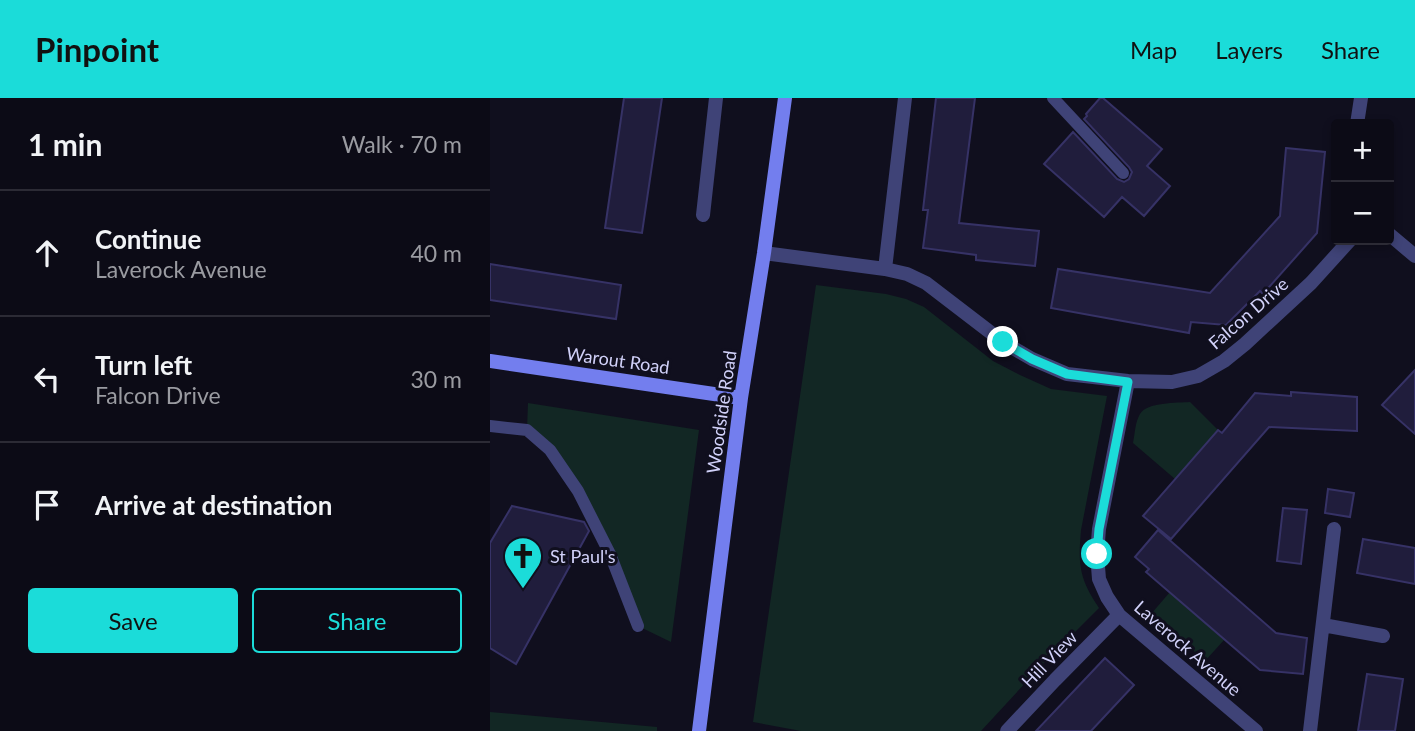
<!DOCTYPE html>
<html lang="en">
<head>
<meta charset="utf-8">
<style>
  body { margin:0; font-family:Lato,sans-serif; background:#1a1923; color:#f1f3f6 }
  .controls { position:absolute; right:21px; top:21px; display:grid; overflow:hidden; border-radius:7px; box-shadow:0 4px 10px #0003 }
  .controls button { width:63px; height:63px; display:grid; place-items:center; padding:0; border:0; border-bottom:2px solid #2c2b35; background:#0c0b16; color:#f1f3f6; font:35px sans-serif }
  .stop { position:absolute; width:21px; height:21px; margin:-16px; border:5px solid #1bdcd9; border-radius:50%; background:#fff }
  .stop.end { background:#1bdcd9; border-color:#fff; box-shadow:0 2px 7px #0008 }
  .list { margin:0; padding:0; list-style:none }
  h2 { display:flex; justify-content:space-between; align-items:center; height:91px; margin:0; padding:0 28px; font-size:30px }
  h2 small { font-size:23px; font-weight:400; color:#9a9ba1 }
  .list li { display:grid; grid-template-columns:46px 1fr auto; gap:21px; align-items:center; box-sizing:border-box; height:126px; padding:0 28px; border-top:2px solid #2c2b35 }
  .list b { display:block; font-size:26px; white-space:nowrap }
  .list p { margin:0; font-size:23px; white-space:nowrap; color:#9a9ba1 }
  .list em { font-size:23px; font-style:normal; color:#9a9ba1 }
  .actions { display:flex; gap:14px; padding:21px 28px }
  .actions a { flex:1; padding:16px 0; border:2px solid #1bdcd9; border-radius:7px; text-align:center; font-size:24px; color:#1bdcd9 }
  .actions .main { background:#1bdcd9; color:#111 }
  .icon { flex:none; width:38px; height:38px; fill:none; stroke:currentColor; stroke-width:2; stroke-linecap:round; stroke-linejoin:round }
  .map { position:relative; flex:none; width:925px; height:633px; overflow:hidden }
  header { display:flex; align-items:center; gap:42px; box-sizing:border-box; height:98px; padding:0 35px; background:#1bdcd9; color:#111 }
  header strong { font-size:33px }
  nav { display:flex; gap:38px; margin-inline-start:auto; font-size:24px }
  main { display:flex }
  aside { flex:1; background:#0c0b16 }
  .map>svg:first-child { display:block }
  .green { fill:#122724 }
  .building { fill:#201d3c; stroke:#363266; stroke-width:2 }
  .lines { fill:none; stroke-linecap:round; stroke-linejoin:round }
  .lane { stroke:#3f4377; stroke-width:12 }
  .street { stroke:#3f4377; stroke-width:14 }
  .secondary { stroke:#737eee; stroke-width:14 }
  .route { stroke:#1bdcd9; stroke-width:9 }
  .labels { text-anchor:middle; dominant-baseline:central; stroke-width:6; stroke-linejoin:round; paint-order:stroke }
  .street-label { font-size:18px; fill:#d1d1f9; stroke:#100f1e }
  .poi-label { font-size:18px; fill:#d1d1f9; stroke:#100f1e; text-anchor:start }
</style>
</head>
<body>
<header>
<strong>Pinpoint</strong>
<nav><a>Map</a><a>Layers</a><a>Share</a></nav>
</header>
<main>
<aside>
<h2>1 min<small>Walk · 70 m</small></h2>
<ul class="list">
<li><svg class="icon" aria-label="ahead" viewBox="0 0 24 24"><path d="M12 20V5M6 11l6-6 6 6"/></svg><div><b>Continue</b><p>Laverock Avenue</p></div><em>40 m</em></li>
<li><svg class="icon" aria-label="left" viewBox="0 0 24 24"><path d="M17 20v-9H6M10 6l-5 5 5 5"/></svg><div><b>Turn left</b><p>Falcon Drive</p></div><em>30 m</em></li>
<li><svg class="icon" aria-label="arrive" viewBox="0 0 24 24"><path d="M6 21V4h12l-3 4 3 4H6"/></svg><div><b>Arrive at destination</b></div></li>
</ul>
<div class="actions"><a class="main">Save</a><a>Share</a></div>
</aside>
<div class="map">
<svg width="925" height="633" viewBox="0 0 925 633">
  <rect width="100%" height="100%" fill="#100f1e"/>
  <path class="green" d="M326,187L396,196L416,201L434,209L503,263L530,277L561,291L617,298L591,432C588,467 589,480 609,510L551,568L491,633H311L263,624Z
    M700,304L728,332L685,381L643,345C645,336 645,324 650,316C657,304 687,305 700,304Z
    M38,305L209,332L181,544L148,528L102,426L60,352L37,332Z
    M680,494L734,542L715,563L661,516Z
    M0,614L167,629V633H0Z"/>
  <path class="building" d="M134,0H172L152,135L115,130Z
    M446,0H485L469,125L549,133L545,168L486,162V157L433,150L438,112H433Z
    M610,0H613L672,51L657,68L680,88L654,118L632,99L614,119L554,66L583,34L627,81L634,84L639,81L642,74L639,69L594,21L597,18L596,16Z
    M796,50L835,54L827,135L773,196L770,193L736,227L701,224L699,235L561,210L568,171L720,195L790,118Z
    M0,166L131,187L126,221L0,202Z
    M925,272V336L892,307Z
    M801,294L867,299V333L779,329L681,441L653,418L728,332L732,335L765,295L801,298Z
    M838,391L864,395L860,419L835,415Z
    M22,408L94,424L99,433L26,566L0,550V445Z
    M793,410L817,412L811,466L787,463Z
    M668,432L786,535L817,540L813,576L770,572L656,474L659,471L645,459Z
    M873,441L925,450V486L867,475Z
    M615,560L644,587L601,633H546Z
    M877,576L913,581L905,633H868Z"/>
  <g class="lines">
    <path class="lane" d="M563,0L633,75
      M0,328L37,332L60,352L88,393L120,456L148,528"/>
    <path class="street" d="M867,26L871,0
      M213,117L226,0
      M899,136L925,158
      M274,155L395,171L417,176L436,185L513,244L542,261L577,276L638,283L682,284L708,278L734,263L755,246L821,185L860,142
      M395,171L415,0
      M638,283L609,431L607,456L609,481L617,499L629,517L766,633
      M833,527L893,538
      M517,633L565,582L629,517
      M820,633L844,431"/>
    <path class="secondary" d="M0,263L251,300
      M209,633L251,300L274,155L295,0"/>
  </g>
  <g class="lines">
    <path class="route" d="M513,244L542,261L577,276L638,284L609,431L607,456"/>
  </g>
  <defs>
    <symbol id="church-pin" viewBox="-11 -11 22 30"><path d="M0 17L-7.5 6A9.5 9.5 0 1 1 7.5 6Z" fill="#1bdcd9" stroke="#100f1e"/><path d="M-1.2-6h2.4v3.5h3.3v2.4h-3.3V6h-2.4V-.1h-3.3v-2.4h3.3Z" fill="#111"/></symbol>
  </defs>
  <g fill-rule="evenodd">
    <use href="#church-pin" x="11" y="436" width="44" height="60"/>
  </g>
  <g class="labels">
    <g class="street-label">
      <text transform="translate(758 215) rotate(-41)">Falcon Drive</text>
      <text transform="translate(128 262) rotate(8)">Warout Road</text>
      <text transform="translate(231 314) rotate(-82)">Woodside Road</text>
      <text transform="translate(698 550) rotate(41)">Laverock Avenue</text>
      <text transform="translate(559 561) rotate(-46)">Hill View</text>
    </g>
    <g class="poi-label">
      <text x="60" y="458">St Paul's</text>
    </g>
  </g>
</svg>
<div class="controls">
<button>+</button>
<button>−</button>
</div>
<div class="stop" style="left:607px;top:456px"></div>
<div class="stop end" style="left:513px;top:244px"></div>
</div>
</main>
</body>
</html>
